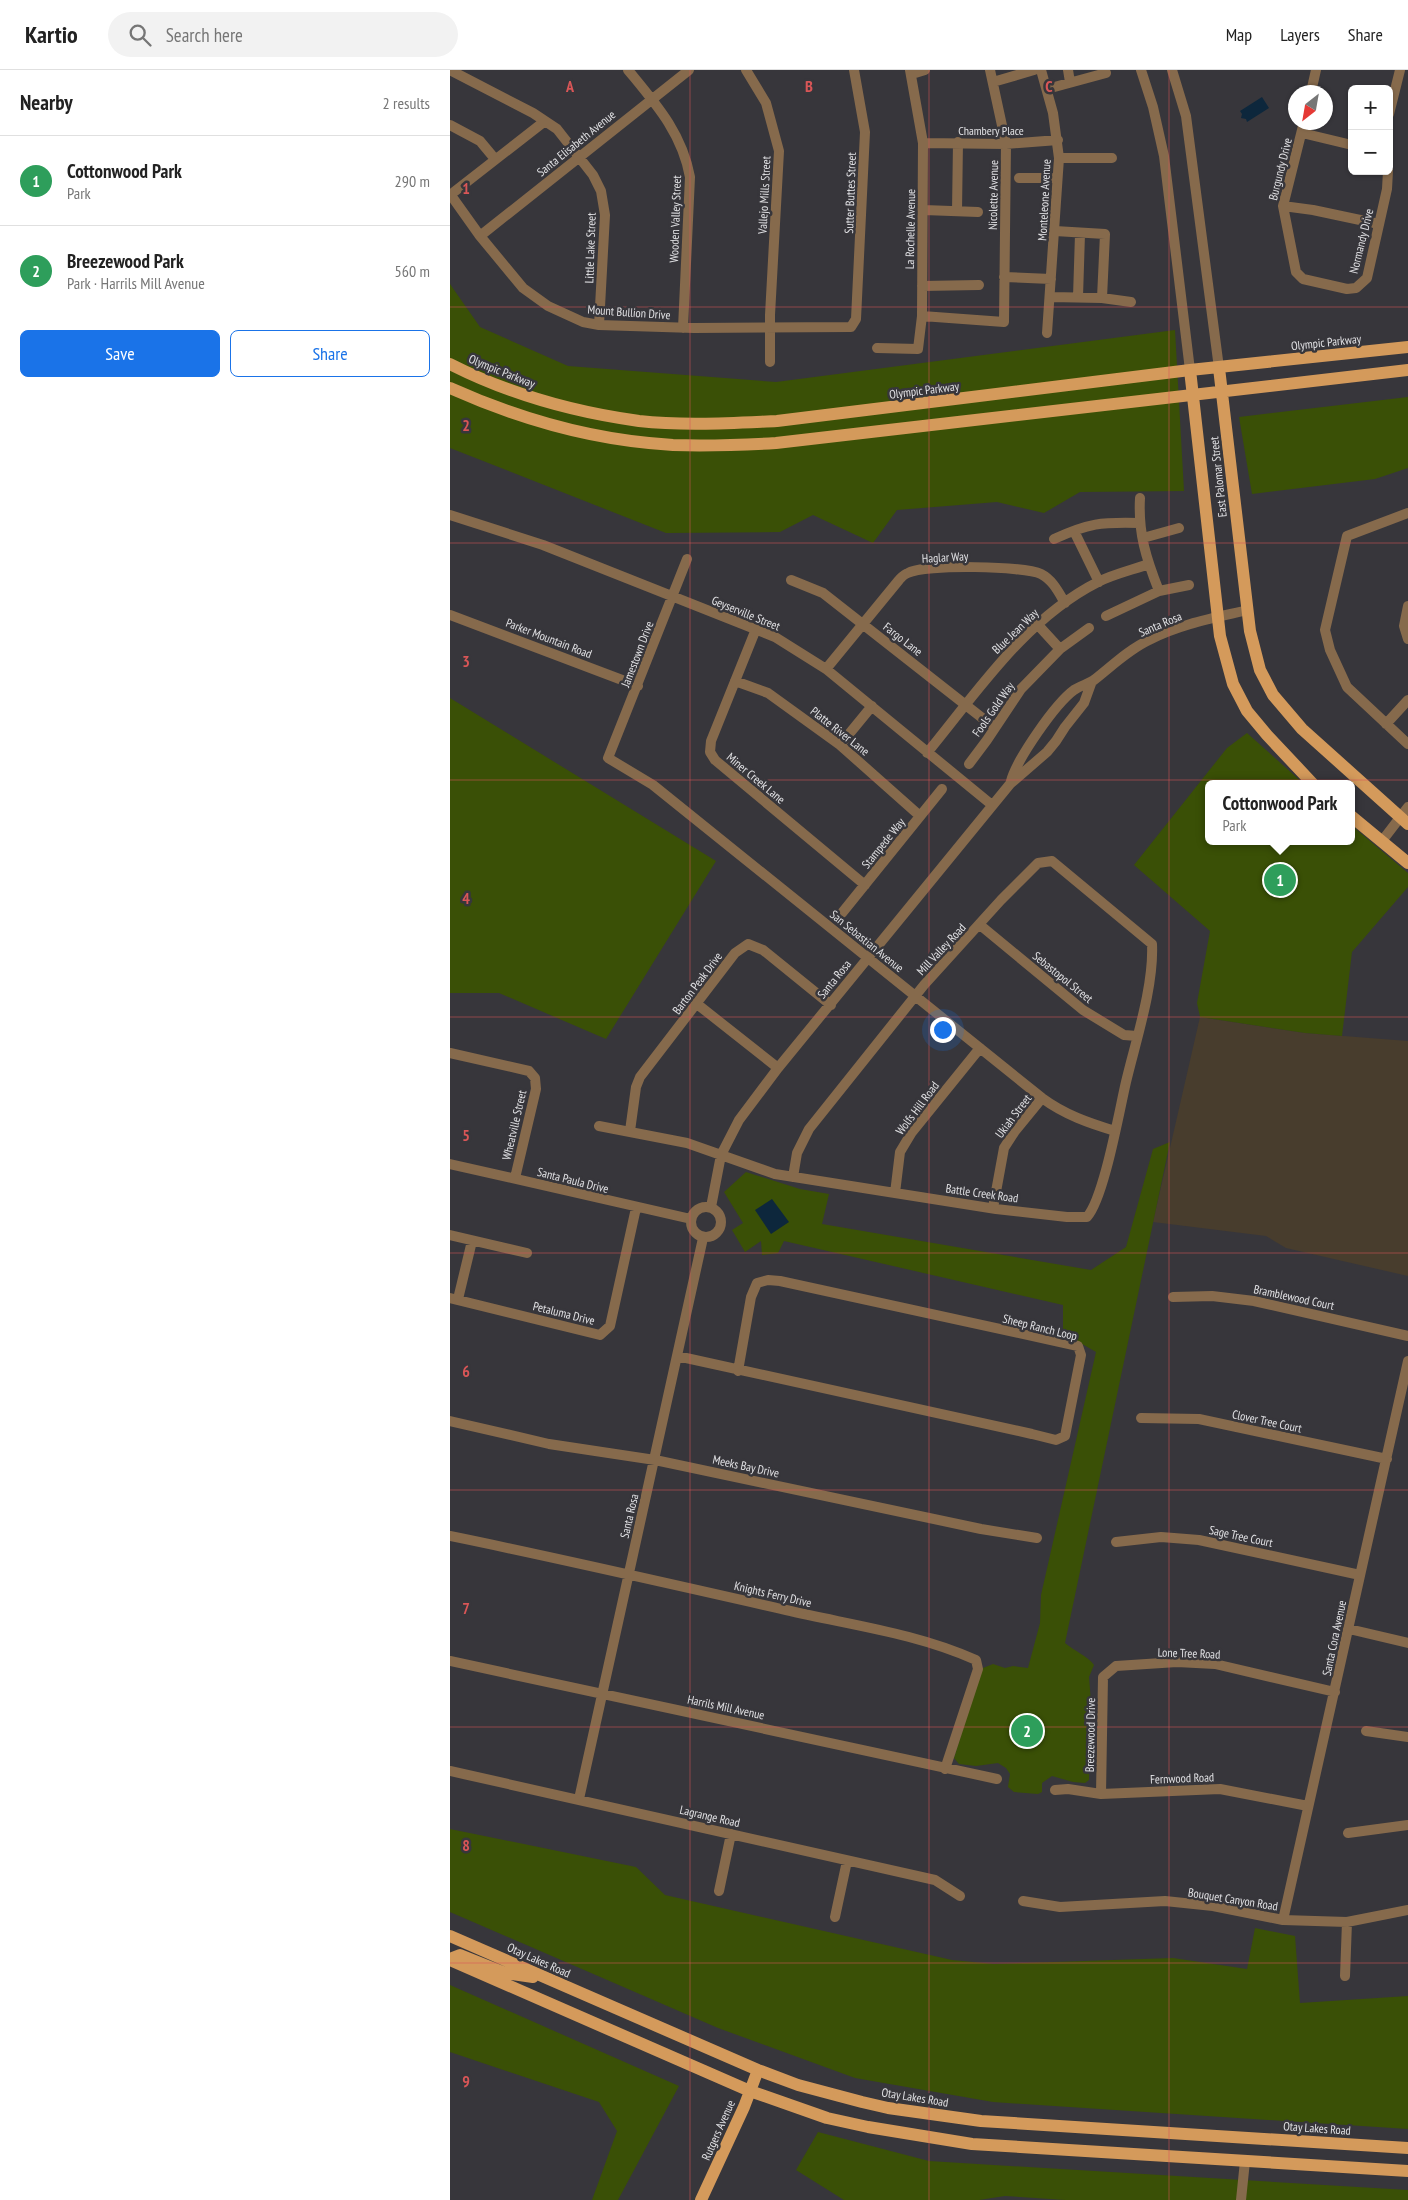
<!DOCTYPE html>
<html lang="en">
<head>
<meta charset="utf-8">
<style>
  body { margin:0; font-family:"PT Sans Narrow",sans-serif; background:#f2f2f2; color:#222 }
  .controls { position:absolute; right:15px; top:15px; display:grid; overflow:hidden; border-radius:8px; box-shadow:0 1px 4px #0004 }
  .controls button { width:45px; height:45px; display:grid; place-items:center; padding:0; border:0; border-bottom:1px solid #e0e0e0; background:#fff; color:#222; font:25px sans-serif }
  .compass { position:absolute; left:838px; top:15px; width:45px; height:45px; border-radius:50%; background:#fff; box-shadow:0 1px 4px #0004; rotate:211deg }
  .you { position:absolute; left:492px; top:959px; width:18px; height:18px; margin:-12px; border:4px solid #fff; border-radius:50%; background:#1a73e8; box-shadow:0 0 0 8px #1a73e833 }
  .badge { display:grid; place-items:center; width:32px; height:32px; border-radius:50%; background:#1a73e8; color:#fff; font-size:16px; font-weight:700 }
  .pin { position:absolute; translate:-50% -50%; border:2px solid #fff; box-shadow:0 1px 5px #0006 }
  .popup { position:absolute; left:755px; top:710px; width:150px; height:65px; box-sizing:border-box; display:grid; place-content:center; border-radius:8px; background:#fff; filter:drop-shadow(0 1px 4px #0005); font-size:16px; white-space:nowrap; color:#767676 }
  .popup b { font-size:19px; color:#222 }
  .popup::after { content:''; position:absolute; left:50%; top:100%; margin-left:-10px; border:10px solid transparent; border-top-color:#fff }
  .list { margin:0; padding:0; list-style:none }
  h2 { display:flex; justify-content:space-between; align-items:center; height:65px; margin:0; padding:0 20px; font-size:21px }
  h2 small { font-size:16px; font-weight:400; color:#767676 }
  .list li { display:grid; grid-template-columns:32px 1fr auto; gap:15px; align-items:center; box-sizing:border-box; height:90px; padding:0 20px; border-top:1px solid #e0e0e0 }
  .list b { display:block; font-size:19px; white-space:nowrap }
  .list p { margin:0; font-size:16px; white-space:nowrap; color:#767676 }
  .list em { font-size:16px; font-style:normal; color:#767676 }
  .actions { display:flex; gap:10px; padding:15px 20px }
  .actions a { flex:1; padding:11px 0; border:1px solid #1a73e8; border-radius:8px; text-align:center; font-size:18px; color:#1a73e8 }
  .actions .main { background:#1a73e8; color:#fff }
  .icon { flex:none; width:28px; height:28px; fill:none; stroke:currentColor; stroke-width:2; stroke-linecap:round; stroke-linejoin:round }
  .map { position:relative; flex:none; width:958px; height:2130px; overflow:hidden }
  header { display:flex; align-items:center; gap:30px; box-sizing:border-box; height:70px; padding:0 25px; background:#fff; border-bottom:1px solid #e0e0e0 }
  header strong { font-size:24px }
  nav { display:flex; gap:28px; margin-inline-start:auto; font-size:18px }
  .search { width:350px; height:45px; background:#f2f2f2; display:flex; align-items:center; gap:12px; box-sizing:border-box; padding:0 18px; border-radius:28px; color:#767676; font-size:19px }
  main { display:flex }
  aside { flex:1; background:#fff }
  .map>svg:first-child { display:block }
  .education { fill:#483d2d }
  .green { fill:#3a5006 }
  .water { fill:#0d273c }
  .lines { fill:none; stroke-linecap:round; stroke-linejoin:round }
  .minor { stroke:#866a4c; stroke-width:10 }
  .major { stroke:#d49a5b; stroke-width:12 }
  .grid { fill:none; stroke:#d95657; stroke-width:1; stroke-opacity:0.55 }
  .labels { text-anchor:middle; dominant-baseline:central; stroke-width:5; stroke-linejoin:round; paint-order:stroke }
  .street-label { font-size:12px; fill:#e1e1e4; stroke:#37363b }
  .grid-label { font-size:16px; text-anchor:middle; font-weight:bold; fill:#d95657; stroke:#37363b; stroke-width:5; stroke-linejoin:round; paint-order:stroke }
</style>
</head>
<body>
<header>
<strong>Kartio</strong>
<div class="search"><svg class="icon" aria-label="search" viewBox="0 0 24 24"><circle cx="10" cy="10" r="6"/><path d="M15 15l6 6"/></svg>Search here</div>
<nav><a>Map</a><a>Layers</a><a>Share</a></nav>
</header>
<main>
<aside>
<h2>Nearby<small>2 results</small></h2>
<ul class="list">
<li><span class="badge" style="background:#2e9e5b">1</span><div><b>Cottonwood Park</b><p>Park</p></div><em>290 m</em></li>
<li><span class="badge" style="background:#2e9e5b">2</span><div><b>Breezewood Park</b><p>Park · Harrils Mill Avenue</p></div><em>560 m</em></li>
</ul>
<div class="actions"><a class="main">Save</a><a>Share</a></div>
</aside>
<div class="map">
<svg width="958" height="2130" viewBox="0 0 958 2130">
  <rect width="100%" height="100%" fill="#37363b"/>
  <path class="education" d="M750,947L855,963L958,971V1206L836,1178L816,1166L703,1152Z"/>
  <path class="green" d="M0,214L30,257L118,296L326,312L725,260L734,421L630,422L594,443L547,432L447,440L423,473L363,445L330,462L216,463L0,378Z
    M958,327V398L925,409L802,424L789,347Z
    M0,628L266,791L156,969L49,923H0Z
    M797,663L854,714H759V771H901V755L958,803V817L902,882L892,966L855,963L750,947L747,933L760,861L684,795L777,678Z
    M720,1072L615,1573C624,1581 638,1586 644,1595L639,1607L641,1632L639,1710L635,1713L623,1712L602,1706L592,1713V1722L588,1724L564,1722L558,1717L560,1704L556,1698L548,1693L526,1696L509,1694L504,1688L530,1603L533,1598L543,1594L555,1598L563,1596L578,1598L590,1553L591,1525L646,1282L613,1263V1235L334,1171L328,1183L312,1185L311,1171L295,1182L282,1160L293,1153L274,1122L296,1102L350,1119L379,1124L372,1154L641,1200L676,1177L703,1079Z
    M0,1759L186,1797L215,1825L502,1890L544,1894L723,1888L797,1899L805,1858L845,1866L850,1933L958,1926V2059L543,2032L405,2008L268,1958L0,1842Z
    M0,1915L229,2016L168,2130H142L167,2061L149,2032L0,1982Z
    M368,2062L479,2091L958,2120V2130H615L555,2126L529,2130H394L346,2100Z"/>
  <path class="water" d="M812,27L819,38L797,52L796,49L791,48L792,44L790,41Z
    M322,1129L339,1152L321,1164L305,1140Z"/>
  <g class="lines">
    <path class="minor" d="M0,0L83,43L107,59L143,105L151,121L155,145L149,255
      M178,0C206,34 232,63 240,107L233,258
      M296,0L316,33L329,81L320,245V292
      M591,0L603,43L609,88L597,263
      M618,0L620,12
      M691,0L703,37L714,86L740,300
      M722,0L736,46L769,298
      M462,4L475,0
      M543,12L584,0
      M597,19L656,3
      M861,22L866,0
      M939,44L950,0
      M854,52L833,136L846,202L853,209L897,219L906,218L917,208L937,119L938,101
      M0,55L30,71L45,89
      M852,63L902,75
      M473,73L556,74L608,70
      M609,88H662
      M569,108H606
      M0,124L30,166L73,218L98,236L133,252L149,255L244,258L401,257L406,249L415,62L404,0
      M0,125L95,51
      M833,136L863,140L929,154
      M474,140L528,142
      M507,141L508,72
      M605,161L655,164L652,228
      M30,166L239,0
      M554,207L601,209
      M472,216L529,215
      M601,227L652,228L681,232
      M628,227L630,164
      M472,246L554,252L556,74L540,0
      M427,278L468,279L472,246L473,73L460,0
      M690,428C688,463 696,488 709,521
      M958,443L897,466L875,560L880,580L897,617L958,674
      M0,445L93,475L325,567L376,599L542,735
      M624,461L649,512
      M693,468L729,458
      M604,469C639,453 651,452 689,453
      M237,489L158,688L203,715L592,1028C615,1045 639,1053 665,1061
      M341,510L373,523L545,658
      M958,536L954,556L958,569
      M0,545L188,616
      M656,546L709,521L739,515
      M588,555L610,579
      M306,559L261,671L260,682L265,690L415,815
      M376,599L449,510C451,508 454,504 458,503C474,494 575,496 591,504C603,510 609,523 615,533
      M285,611L318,623L390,675L470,746
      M936,654L958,630
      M390,675L422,636
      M477,683C528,621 575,549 648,512C664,504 682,500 699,494
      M519,694L537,670L571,619L610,579L639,558
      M561,711C567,689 605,634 624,620C630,616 638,614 644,610C662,596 678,580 699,570C730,554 764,548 798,540
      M932,771L958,737
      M392,843L492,719
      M530,855L633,940L674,965L687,966
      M247,934L328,998
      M0,983L79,1001L85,1008L86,1019L65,1108
      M149,1056L237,1073L325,1104L546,1139L617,1147H637C654,1128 669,1042 676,1012C686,970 704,916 702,874L602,791L588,793L551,830L474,915L359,1059L347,1083L343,1107
      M180,1061L186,1017L190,1007L285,883L298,874L313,880L381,935
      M0,1094L241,1149
      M445,1123L450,1082L462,1062L530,978
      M241 1152a15 15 0 1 1 30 0a15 15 0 1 1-30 0Z
      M261,1137L271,1085L289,1050L328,998L560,714L597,682L606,671L615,657L634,633L642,611
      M543,1138L554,1078L565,1061L592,1028
      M0,1165L77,1183
      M723,1227L762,1226L804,1231L958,1266
      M0,1228L150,1265L160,1256L186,1138
      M8,1229L22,1171
      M227,1286L582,1364L606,1370L615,1366L631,1285L628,1276L330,1211L318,1210L307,1213L301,1227L288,1301
      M691,1348L749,1349L937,1389
      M0,1351L99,1374L205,1390L531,1459L587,1468
      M0,1466C113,1489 224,1515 336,1540C400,1555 466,1563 526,1590L528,1599L495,1699
      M666,1472L711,1467L749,1470L910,1505
      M899,1559L958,1573
      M0,1591L547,1709
      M916,1661L958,1667
      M0,1701L485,1810L510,1826
      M605,1720L618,1719L651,1724L770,1719L858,1736
      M651,1724L653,1607L666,1596L727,1592L765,1594L885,1622
      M129,1729L253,1168
      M898,1763L958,1755
      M269,1821L281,1764
      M573,1831L610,1837L715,1831L763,1836L833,1850L897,1852L958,1840
      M385,1847L397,1791
      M833,1850L958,1291
      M895,1906L897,1852
      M791,2130L795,2091"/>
    <path class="major" d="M0,294C59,324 123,342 189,351C235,356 281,353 327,351L740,300L958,277
      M769,298L800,561L810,600L823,625L852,659L958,754
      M740,300L770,566L783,614L797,641L817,665L863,714
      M0,318C69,349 147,371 223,375C257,376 291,375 326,373L958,300
      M901,746L958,793
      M0,1866L308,2000L348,2015L412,2032L438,2038L531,2051L958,2078
      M0,1889L10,1885L55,1903L83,1907
      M0,1890L300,2021L377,2048L418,2057L522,2074L958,2101
      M251,2130L294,2037L308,2000"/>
  </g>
  <path class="grid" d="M240,0V2130M479,0V2130M719,0V2130M0,237H958M0,473H958M0,710H958M0,947H958M0,1183H958M0,1420H958M0,1657H958M0,1893H958"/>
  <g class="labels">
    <g class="street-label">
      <text x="541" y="60">Chambery Place</text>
      <text transform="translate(126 73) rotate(-39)">Santa Elisabeth Avenue</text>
      <text transform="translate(830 99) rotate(-76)">Burgundy Drive</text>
      <text transform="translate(400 123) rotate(-88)">Sutter Buttes Street</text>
      <text transform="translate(314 125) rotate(-87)">Vallejo Mills Street</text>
      <text transform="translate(543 125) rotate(-89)">Nicolette Avenue</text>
      <text transform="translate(594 130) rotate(-87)">Monteleone Avenue</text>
      <text transform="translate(225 149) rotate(-88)">Wooden Valley Street</text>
      <text transform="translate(460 159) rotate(-89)">La Rochelle Avenue</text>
      <text transform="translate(911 171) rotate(-76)">Normandy Drive</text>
      <text transform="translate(140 178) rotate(-88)">Little Lake Street</text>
      <text transform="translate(179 242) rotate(4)">Mount Bullion Drive</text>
      <text transform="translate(876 272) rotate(-6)">Olympic Parkway</text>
      <text transform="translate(52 301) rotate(22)">Olympic Parkway</text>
      <text transform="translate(474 320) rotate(-7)">Olympic Parkway</text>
      <text transform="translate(768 407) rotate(-96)">East Palomar Street</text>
      <text transform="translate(495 487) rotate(-3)">Haglar Way</text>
      <text transform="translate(296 543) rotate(22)">Geyserville Street</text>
      <text transform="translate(710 554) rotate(-23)">Santa Rosa</text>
      <text transform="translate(565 561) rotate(-44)">Blue Jean Way</text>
      <text transform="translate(99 568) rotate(21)">Parker Mountain Road</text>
      <text transform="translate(453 569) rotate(38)">Fargo Lane</text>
      <text transform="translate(187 584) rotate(-69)">Jamestown Drive</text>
      <text transform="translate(543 639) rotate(-55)">Fools Gold Way</text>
      <text transform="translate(390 661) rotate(38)">Platte River Lane</text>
      <text transform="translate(306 708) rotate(40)">Miner Creek Lane</text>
      <text transform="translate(433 773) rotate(-51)">Stampede Way</text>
      <text transform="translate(417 871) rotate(39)">San Sebastian Avenue</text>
      <text transform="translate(491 879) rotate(-47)">Mill Valley Road</text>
      <text transform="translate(613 907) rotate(39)">Sebastopol Street</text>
      <text transform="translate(384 909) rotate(-51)">Santa Rosa</text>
      <text transform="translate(247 913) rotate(-53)">Barton Peak Drive</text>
      <text transform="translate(467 1038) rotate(-53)">Wolfs Hill Road</text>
      <text transform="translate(563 1046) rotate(-53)">Ukiah Street</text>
      <text transform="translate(64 1055) rotate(-77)">Wheatville Street</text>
      <text transform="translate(123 1110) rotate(14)">Santa Paula Drive</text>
      <text transform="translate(532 1123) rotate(8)">Battle Creek Road</text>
      <text transform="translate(844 1227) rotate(12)">Bramblewood Court</text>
      <text transform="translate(114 1243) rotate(14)">Petaluma Drive</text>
      <text transform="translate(590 1257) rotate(14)">Sheep Ranch Loop</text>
      <text transform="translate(817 1351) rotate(12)">Clover Tree Court</text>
      <text transform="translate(296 1396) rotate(12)">Meeks Bay Drive</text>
      <text transform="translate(179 1446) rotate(-77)">Santa Rosa</text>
      <text transform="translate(791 1466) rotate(12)">Sage Tree Court</text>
      <text transform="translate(323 1524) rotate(13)">Knights Ferry Drive</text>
      <text transform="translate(884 1568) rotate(-78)">Santa Cora Avenue</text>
      <text transform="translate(739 1583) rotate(2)">Lone Tree Road</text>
      <text transform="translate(276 1637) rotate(12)">Harrils Mill Avenue</text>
      <text transform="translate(640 1665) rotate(-89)">Breezewood Drive</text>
      <text transform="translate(732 1708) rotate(-2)">Fernwood Road</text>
      <text transform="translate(260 1746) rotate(13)">Lagrange Road</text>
      <text transform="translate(783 1829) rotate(9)">Bouquet Canyon Road</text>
      <text transform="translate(89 1890) rotate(24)">Otay Lakes Road</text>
      <text transform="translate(465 2027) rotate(9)">Otay Lakes Road</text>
      <text transform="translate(867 2058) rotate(4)">Otay Lakes Road</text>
      <text transform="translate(268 2060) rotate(-66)">Rutgers Avenue</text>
    </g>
  </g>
  <g class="grid-label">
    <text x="120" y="22">A</text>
    <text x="359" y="22">B</text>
    <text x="599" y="22">C</text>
    <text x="16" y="124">1</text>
    <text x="16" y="361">2</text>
    <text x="16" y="597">3</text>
    <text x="16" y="834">4</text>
    <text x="16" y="1071">5</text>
    <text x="16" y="1307">6</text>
    <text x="16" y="1544">7</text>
    <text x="16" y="1781">8</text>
    <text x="16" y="2017">9</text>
  </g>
</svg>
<div class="controls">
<button>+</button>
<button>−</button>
</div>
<svg class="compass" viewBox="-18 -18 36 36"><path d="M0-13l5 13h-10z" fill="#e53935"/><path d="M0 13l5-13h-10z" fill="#767676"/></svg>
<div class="you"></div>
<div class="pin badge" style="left:830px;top:810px;background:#2e9e5b">1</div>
<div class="popup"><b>Cottonwood Park</b>Park</div>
<div class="pin badge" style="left:577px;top:1661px;background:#2e9e5b">2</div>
</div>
</main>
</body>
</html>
